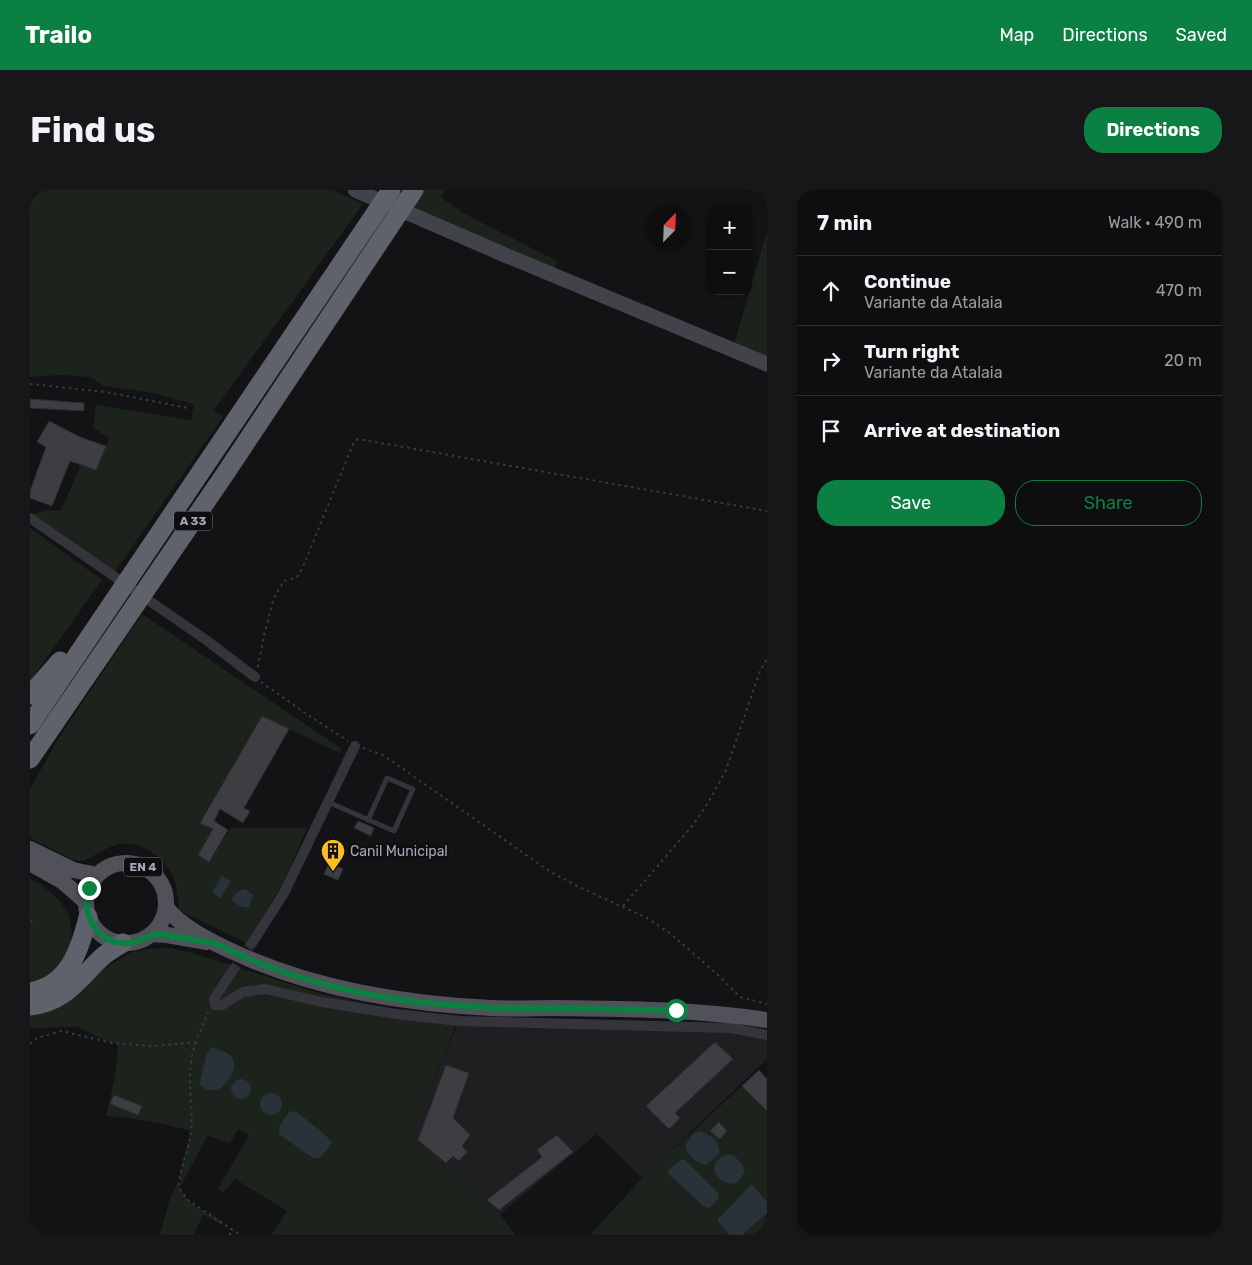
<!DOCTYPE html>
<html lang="en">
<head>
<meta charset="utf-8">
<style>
  body { margin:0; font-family:Rubik,sans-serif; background:#171719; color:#f1f3f6 }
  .controls { position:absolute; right:15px; top:15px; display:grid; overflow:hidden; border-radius:10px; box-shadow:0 1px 4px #0004 }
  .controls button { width:45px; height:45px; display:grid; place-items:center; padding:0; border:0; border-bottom:1px solid #2e2e30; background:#0e0e10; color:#f1f3f6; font:25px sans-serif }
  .compass { position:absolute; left:617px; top:15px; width:45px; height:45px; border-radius:50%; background:#0e0e10; box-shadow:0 1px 4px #0004; rotate:23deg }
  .stop { position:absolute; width:15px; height:15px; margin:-11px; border:4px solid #0b8043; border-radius:50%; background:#fff }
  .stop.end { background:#0b8043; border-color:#fff; box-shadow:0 1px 5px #0008 }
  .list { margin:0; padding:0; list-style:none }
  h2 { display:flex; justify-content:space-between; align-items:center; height:65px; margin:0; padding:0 20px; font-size:21px }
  h2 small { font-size:16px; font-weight:400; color:#9b9c9f }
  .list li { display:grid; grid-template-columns:32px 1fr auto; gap:15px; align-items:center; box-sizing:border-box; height:70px; padding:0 20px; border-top:1px solid #2e2e30 }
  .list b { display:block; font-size:19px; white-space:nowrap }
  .list p { margin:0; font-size:16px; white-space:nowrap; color:#9b9c9f }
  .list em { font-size:16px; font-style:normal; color:#9b9c9f }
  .actions { display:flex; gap:10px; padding:15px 20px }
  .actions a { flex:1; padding:11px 0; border:1px solid #0b8043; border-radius:20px; text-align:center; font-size:18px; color:#0b8043 }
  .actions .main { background:#0b8043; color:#fff }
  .icon { flex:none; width:28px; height:28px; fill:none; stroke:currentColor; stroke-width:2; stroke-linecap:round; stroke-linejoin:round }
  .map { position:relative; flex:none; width:737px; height:1045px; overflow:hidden; border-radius:20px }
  header { display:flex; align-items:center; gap:30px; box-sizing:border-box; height:70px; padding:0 25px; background:#0b8043; color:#fff }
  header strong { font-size:24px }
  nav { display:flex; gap:28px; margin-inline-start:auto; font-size:18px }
  .intro { display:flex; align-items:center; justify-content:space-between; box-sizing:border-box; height:120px; padding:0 30px }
  h1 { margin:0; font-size:35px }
  .button { padding:12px 22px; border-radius:20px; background:#0b8043; color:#fff; font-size:18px; font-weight:700 }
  main { display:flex; gap:30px; padding:0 30px }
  aside { flex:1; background:#0e0e10; border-radius:20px; box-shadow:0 1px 4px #0004 }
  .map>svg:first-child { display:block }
  .built { fill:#1f1f22 }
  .green { fill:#1b231c }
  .water { fill:#293139 }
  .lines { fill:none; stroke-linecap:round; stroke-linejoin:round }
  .stream { stroke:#293139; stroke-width:2.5 }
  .building { fill:#3d3d42; stroke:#2d2d31 }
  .minor-tunnel { stroke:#303135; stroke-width:10; stroke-dasharray:10 5; stroke-linecap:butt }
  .path { stroke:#3a3b41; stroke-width:2; stroke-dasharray:2.5 4; stroke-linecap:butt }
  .service { stroke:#34343a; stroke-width:5 }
  .minor { stroke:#34343a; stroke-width:10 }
  .secondary { stroke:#42434a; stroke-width:15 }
  .primary { stroke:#505159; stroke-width:16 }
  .motorway { stroke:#5f626b; stroke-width:19 }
  .route { stroke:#0b8043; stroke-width:6 }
  .labels { text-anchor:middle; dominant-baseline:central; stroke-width:4.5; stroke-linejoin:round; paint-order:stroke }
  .shield { fill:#0e0e10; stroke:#777a84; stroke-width:1 }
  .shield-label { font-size:12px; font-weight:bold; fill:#a4a8b6 }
  .poi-label { font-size:14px; fill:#a4a8b6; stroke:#0e0e10; text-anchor:start }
</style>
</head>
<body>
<header>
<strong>Trailo</strong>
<nav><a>Map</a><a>Directions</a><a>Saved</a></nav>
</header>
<div class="intro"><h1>Find us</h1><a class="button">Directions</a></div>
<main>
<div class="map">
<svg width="737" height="1045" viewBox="0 0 737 1045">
  <rect width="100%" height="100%" fill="#131315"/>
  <path class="built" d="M428,833L698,840L737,847V869L612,988L567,944L470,1024L380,947Z"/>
  <path class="green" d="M0,0H303L333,14L184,220L193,227L84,383L2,324L16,320L31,321L51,274L66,280L79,248L63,238L66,215L161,230L164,214L124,203L74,196L62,188L49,186L30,185L0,187Z
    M393,0H415L411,7L433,23L527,71L525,78L381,19Z
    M737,41V169L704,155Z
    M0,338L72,390L0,491Z
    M112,424L312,559L309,563L232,526L170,632L183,639L168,665L179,671L201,638H277L253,694L216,753L149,720C148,708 147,696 143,686C135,668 110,650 90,654C76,656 65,667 52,671L44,670L0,648V599L28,549Z
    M0,689L11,694L28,709L39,724L42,743L40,757L23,784L0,798Z
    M140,758L159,762L292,804L372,821L430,825L381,947L470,1024L485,1045H241L257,1021L205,989L193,1003L188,998L219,946L208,939L200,954L178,945L151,995L150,983L161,941C132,933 105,928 76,926L86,881L88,853H82L47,837L0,838V822L102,762L118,759Z
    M712,896L737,921V1045H560L612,988Z
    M149,991C149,1011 176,1022 192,1031L194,1036L173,1025L164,1045H130L140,1008Z"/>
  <path class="water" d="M192,686L201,691L190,709L182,702Z
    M215,699L223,705L219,717C212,718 206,715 202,709C205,703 209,700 215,699Z
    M181,857C186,859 192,860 197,863C213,873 199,891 189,900H177L169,894L176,866Z
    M201 899a10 10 0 1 1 20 0a10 10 0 1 1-20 0Z
    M230 914a11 11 0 1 1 22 0a11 11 0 1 1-22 0Z
    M265,921L291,941L302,952L297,960L289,968H283L249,944L250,935L259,922Z
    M670,941C682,945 691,952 689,964L676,975C669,974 654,964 656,955C656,953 659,950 660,948C664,944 665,942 670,941Z
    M700,964C707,967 714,975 715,982L707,993L703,994C698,993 692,991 688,987C678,977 689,966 700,964Z
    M651,970H655L688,1003L689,1008L679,1018L674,1017L638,983L639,979Z
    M721,995L724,997L737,1012V1023L712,1045H700L688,1032V1029Z"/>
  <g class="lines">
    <path class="stream" d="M0,732L1,731"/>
  </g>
  <path class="building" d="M0,209L54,213V221L0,218Z
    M19,231L50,247L76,256L66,280L40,271L22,316L0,308V301L16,257L7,252Z
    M232,526L259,539L214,618L220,621L213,633L190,619L184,631L198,640L179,672L168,665L183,639L170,633Z
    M328,631L344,638L341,646L324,638Z
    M299,673L313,679L308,690L294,684Z
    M685,852L703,869L645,923L650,928L639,939L616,916Z
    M416,875L439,883L423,928L440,945L432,956L437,962L429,971L423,966L416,973L388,950Z
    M729,880L737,889V921L712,896Z
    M84,905L112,916L108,925L80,914Z
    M689,932L697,941L690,949L680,941Z
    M527,945L543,962L469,1020L457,1010L512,967L507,960Z"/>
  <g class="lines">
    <path class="minor-tunnel" d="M201,783L222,753"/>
    <path class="path" d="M0,194L76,202L158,218
      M228,477L234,445L244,408L254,391L267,387L273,377L323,254L328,249L737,321
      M231,492L275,523L318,551
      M333,558L353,565L519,681L547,696L617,728L641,744L687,784L710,807L737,814
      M593,716L663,635L678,613L696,580L730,481L737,469
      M166,852C154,885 164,909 161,941C159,961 149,978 149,998L158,1010L210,1045
      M0,854L7,848L32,841L82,853L124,856L166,852L178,822
      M200,1045V1038"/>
    <path class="service" d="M298,612L364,641L383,599L357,588L338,630"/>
    <path class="minor" d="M0,328L176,450L225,487
      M222,753L254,703L325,556
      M201,783L184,809L185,815H192L213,802L235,799L292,812L366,824L429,831L701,838L737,845"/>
    <path class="secondary" d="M325,0L475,65L737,174"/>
    <path class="primary" d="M0,659L43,680L67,685
      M0,673L32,691L56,712
      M56 713a40 40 0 1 1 80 0a40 40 0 1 1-80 0Z
      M136,717C151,738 185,754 208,764C287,800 375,814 462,818C483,819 505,818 526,818C596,819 667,819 737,830
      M121,744L137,745L177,752"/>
    <path class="motorway" d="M0,505L30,471
      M0,535L361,0
      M0,569L195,284L384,0
      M0,802C38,796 50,760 58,727
      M0,816C35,812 47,791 70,769C77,762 85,758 93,753"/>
  </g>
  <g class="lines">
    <path class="route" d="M59,698C50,725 69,757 100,753C111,752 119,744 130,744L184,753L221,770L256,783L296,795L341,805L387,812L462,818L646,820"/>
  </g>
  <defs>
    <symbol id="building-pin" viewBox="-11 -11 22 30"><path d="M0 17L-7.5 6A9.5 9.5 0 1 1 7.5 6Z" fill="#fbbd24" stroke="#0e0e10"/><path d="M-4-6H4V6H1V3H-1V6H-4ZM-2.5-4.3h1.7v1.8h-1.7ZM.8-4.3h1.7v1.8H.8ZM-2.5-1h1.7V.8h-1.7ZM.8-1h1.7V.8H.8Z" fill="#111"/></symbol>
  </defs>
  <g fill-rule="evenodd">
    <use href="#building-pin" x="289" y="647" width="28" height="38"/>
  </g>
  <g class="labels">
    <g class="shield">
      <rect x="144" y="321.5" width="38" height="19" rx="4"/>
      <rect x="94" y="667.5" width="38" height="19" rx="4"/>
    </g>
    <g class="shield-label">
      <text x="163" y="331">A 33</text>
      <text x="113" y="677">EN 4</text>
    </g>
    <g class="poi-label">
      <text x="320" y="661">Canil Municipal</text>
    </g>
  </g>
</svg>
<div class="controls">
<button>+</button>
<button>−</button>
</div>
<svg class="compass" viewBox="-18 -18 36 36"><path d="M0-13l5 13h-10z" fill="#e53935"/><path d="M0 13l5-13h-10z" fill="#9b9c9f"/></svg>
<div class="stop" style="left:646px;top:820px"></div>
<div class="stop end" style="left:59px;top:698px"></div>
</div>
<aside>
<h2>7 min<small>Walk · 490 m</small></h2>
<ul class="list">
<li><svg class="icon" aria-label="ahead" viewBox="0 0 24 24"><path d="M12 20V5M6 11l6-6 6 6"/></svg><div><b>Continue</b><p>Variante da Atalaia</p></div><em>470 m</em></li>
<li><svg class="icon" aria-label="right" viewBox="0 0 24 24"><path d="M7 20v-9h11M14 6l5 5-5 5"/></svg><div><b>Turn right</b><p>Variante da Atalaia</p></div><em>20 m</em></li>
<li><svg class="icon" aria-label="arrive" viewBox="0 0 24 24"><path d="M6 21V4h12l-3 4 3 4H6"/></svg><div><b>Arrive at destination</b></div></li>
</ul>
<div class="actions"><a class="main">Save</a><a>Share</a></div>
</aside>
</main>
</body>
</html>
